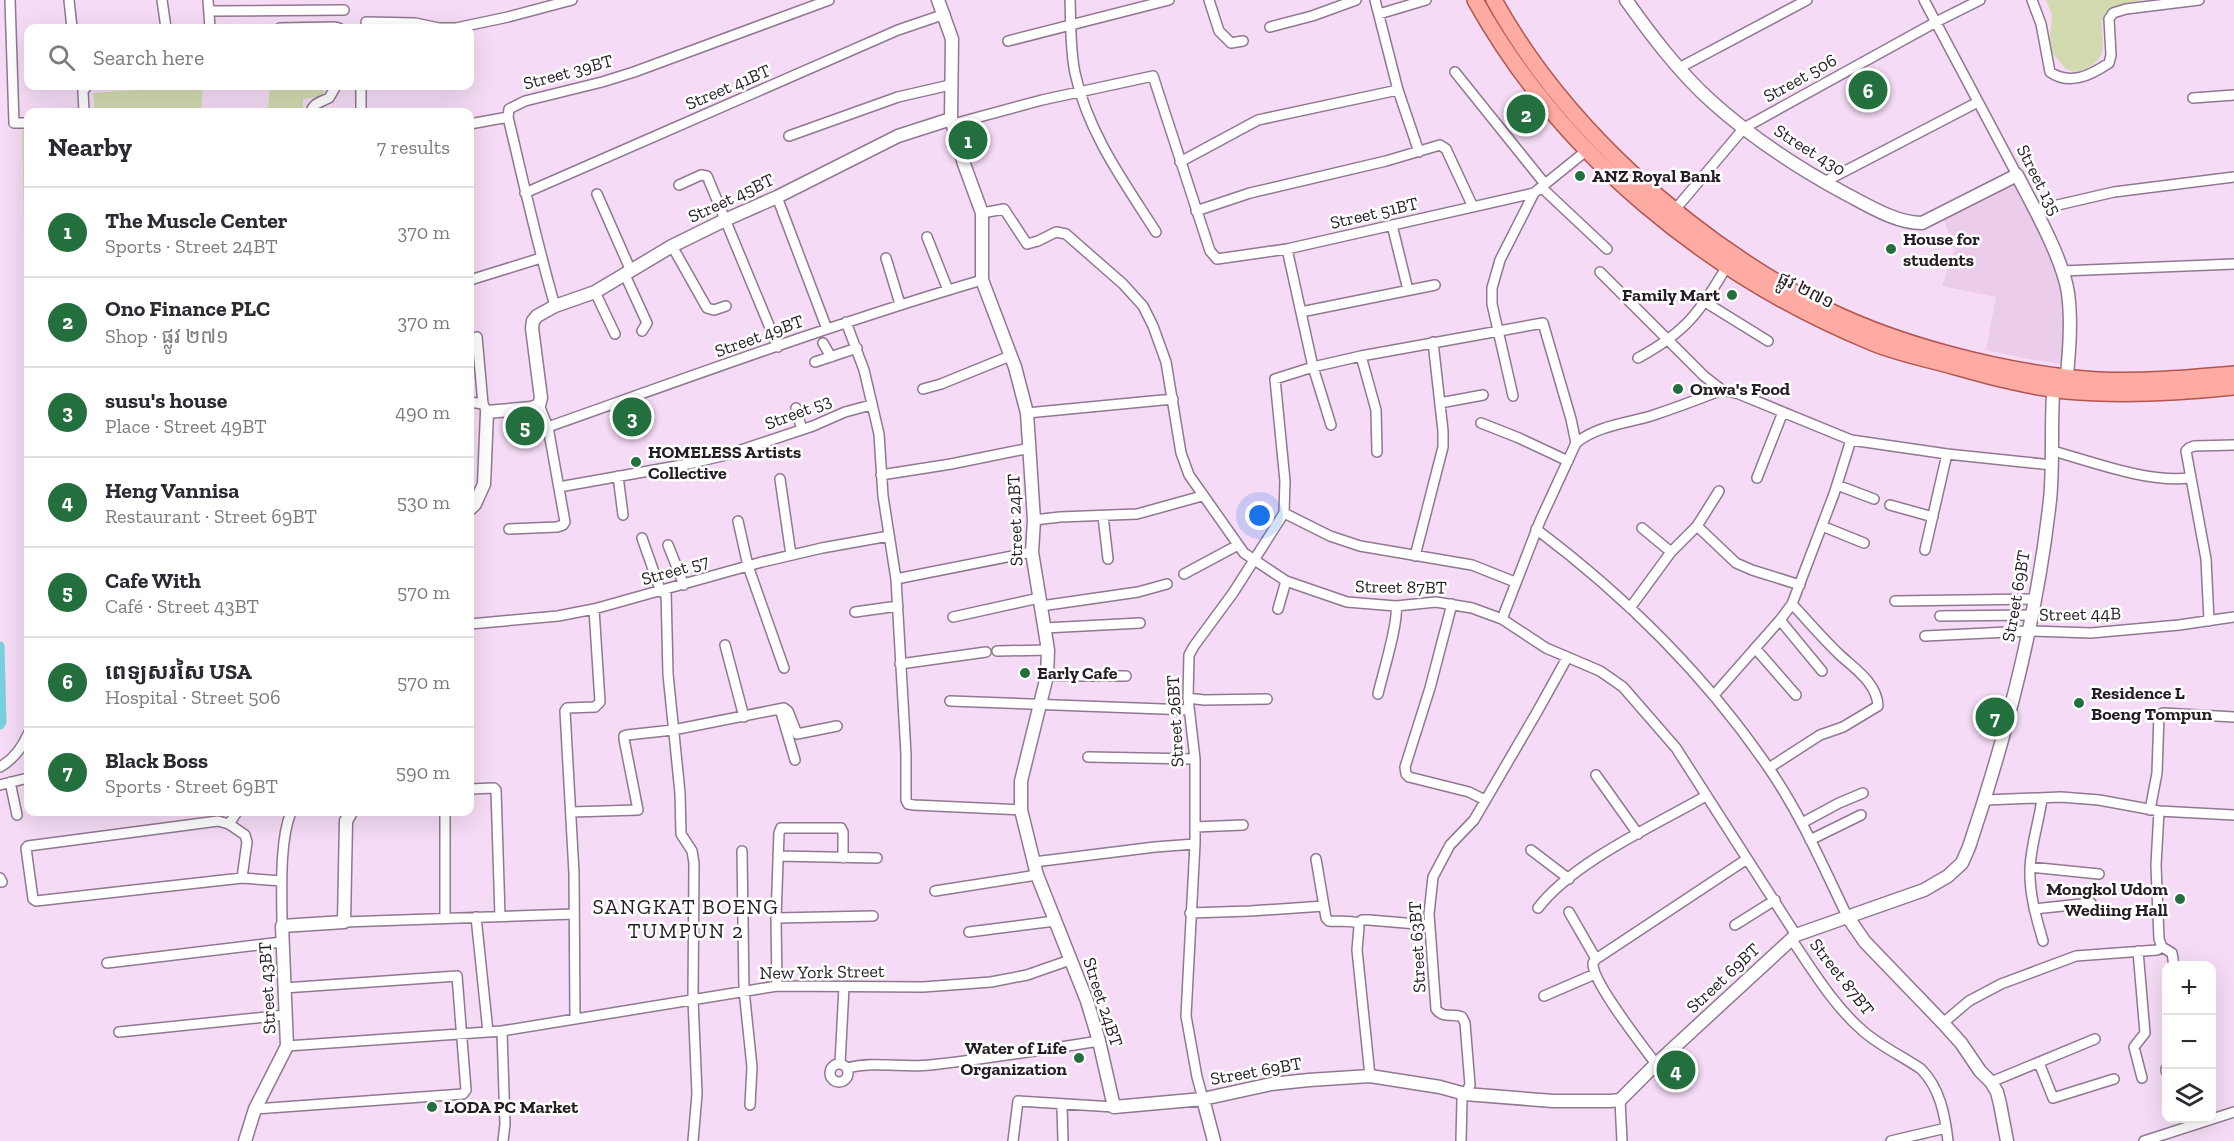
<!DOCTYPE html>
<html lang="en">
<head>
<meta charset="utf-8">
<style>
  body { margin:0; font-family:"Zilla Slab","Noto Sans Khmer",serif; background:#f2f2f3; color:#2b2b33 }
  .controls { position:absolute; right:18px; bottom:18px; display:grid; overflow:hidden; border-radius:12px; box-shadow:0 6px 24px #0002 }
  .controls button { width:54px; height:54px; display:grid; place-items:center; padding:0; border:0; border-bottom:2px solid #e1e1e2; background:#fff; color:#2b2b33; font:30px sans-serif }
  .you { position:absolute; left:1260px; top:516px; width:21px; height:21px; margin:-15px; border:4px solid #fff; border-radius:50%; background:#1a73e8; box-shadow:0 0 0 9px #1a73e833 }
  .badge { display:grid; place-items:center; width:39px; height:39px; border-radius:50%; background:#236f3e; color:#fff; font-size:20px; font-weight:700 }
  .pin { position:absolute; translate:-50% -50%; border:3px solid #fff; box-shadow:0 2px 6px #0006 }
  .list { margin:0; padding:0; list-style:none }
  h2 { display:flex; justify-content:space-between; align-items:center; height:78px; margin:0; padding:0 24px; font-size:26px }
  h2 small { font-size:20px; font-weight:400; color:#7c7c81 }
  .list li { display:grid; grid-template-columns:39px 1fr auto; gap:18px; align-items:center; box-sizing:border-box; height:90px; padding:0 24px; border-top:2px solid #e1e1e2 }
  .list b { display:block; font-size:22px; white-space:nowrap }
  .list p { margin:0; font-size:20px; white-space:nowrap; color:#7c7c81 }
  .list em { font-size:20px; font-style:normal; color:#7c7c81 }
  .icon { flex:none; width:33px; height:33px; fill:none; stroke:currentColor; stroke-width:2; stroke-linecap:round; stroke-linejoin:round }
  .map { position:relative; flex:none; width:2234px; height:1141px; overflow:hidden }
  .search { position:absolute; background:#fff; box-shadow:0 6px 24px #0002; left:24px; top:24px; width:450px; height:66px; display:flex; align-items:center; gap:15px; box-sizing:border-box; padding:0 21px; border-radius:12px; color:#7c7c81; font-size:22px }
  .panel { position:absolute; background:#fff; box-shadow:0 6px 24px #0002; left:24px; top:108px; width:450px; height:708px; border-radius:12px }
  .map>svg:first-child { display:block }
  .built { fill:#ebcceb }
  .green { fill:#d1dbaf }
  .lines { fill:none; stroke-linecap:round; stroke-linejoin:round }
  .canal { stroke:#78d0db; stroke-width:9 }
  .minor-casing { stroke:#907890; stroke-width:12 }
  .tertiary-casing { stroke:#907890; stroke-width:15 }
  .primary-casing { stroke:#b2554f; stroke-width:18 }
  .minor { stroke:#fff; stroke-width:9 }
  .tertiary { stroke:#fff; stroke-width:12 }
  .primary { stroke:#feaba3; stroke-width:15 }
  .poi-dot { fill:#236f3e; stroke:#fff; stroke-width:2 }
  .labels { text-anchor:middle; dominant-baseline:central; stroke-width:5; stroke-linejoin:round; paint-order:stroke }
  .street-label { font-size:18px; fill:#261c25; stroke:#fff }
  .poi-label { font-size:18px; font-weight:bold; fill:#261c25; stroke:#fff; text-anchor:start }
  .quarter-label { font-size:21px; letter-spacing:1.5px; fill:#261c25; stroke:#fff }
</style>
</head>
<body>
<div class="map">
<svg width="2234" height="1141" viewBox="0 0 2234 1141">
  <rect width="100%" height="100%" fill="#f5dbf5"/>
  <path class="built" d="M2015,181L2033,214L2055,268L2062,292L2066,316L2063,364L2028,359L1986,350L1996,297L1942,286L1955,248L1945,244L1949,235L1943,217Z"/>
  <path class="green" d="M2046,0H2143C2131,3 2116,4 2107,12C2090,28 2124,59 2075,72L2066,69L2052,53L2050,38L2052,15Z
    M188,86H203L201,112H95L93,93Z
    M270,86H325L322,96L303,99V112H238L268,109Z
    M22,130H28V429Z"/>
  <g class="lines">
    <path class="canal" d="M0,646L2,722L0,725"/>
    <defs>
      <path id="minor" d="M10,0L14,123H28
        M69,0L72,28
        M162,0L166,28
        M208,0L210,28
        M1070,0C1071,24 1070,49 1075,73C1088,133 1124,182 1156,232
        M1209,0L1219,31L1231,43L1243,41
        M1375,0L1398,90L1419,152
        M1924,0L2017,175
        M2032,0L2041,24L2050,72C2070,86 2091,75 2109,63L2111,55L2109,19L2113,13L2126,9L2199,0
        M210,11L344,10
        M1379,14L1426,0
        M366,22L415,23L439,28H456L508,17L572,0
        M1270,27L1312,16L1356,0
        M280,28L335,27L339,28
        M1008,41L1169,0
        M1679,68L1807,0
        M1455,72L1545,184
        M361,86V112
        M2193,98L2234,95
        M84,112L83,91L87,86
        M311,112C313,103 321,102 329,98L336,86
        M470,124L508,117
        M953,124L1042,100L1153,76L1210,251L1217,259L1287,249L1534,193
        M789,136L898,97L950,85
        M1180,162L1258,120L1398,90
        M1824,182L1978,102
        M679,185L701,175L707,176L778,347
        M1541,187L1607,249
        M525,193L898,30L945,14
        M597,194L631,271
        M777,197L827,329
        M2036,210L2114,192L2234,177
        M1196,211L1250,193L1386,161L1440,145L1446,149L1473,207
        M1673,212L1744,128L1936,22L1980,0
        M982,213L1004,209L1027,244L1038,241L1056,232L1066,234L1123,284L1143,306L1153,326L1166,362L1181,453L1189,475L1244,553L1286,581L1347,602L1396,606L1436,602L1472,608L1502,619L1546,648L1600,671L1623,687L1676,748L1796,935
        M1392,225L1408,290
        M927,237L948,290
        M672,246L707,308L714,310L726,306
        M1287,249L1313,367L1331,425
        M886,258L900,304
        M2062,271L2234,264
        M1600,272L1704,376L1722,390L1739,394L1851,440L1947,454L2052,465
        M625,275L647,323L642,331
        M470,280L541,258
        M595,292L615,334
        M1705,302L1768,341
        M555,306C537,244 523,180 508,117L509,109L525,101L602,82L634,72L829,0
        M1301,312L1435,285
        M846,322L864,370L879,434L883,496L896,579L906,754V800L908,804L914,805L1021,810
        M477,337L483,404L487,412
        M823,343L831,357
        M1361,356L1376,410L1377,452
        M1638,358C1686,332 1700,312 1727,266
        M815,362L857,348
        M923,389L941,384L1010,356
        M1513,396L1492,304V288L1500,260L1534,193L1586,151
        M470,402L483,404
        M1440,403L1483,395
        M796,408L802,430
        M1027,413L1173,399
        M1481,423L1519,438L1568,461
        M548,427C692,376 836,323 982,280
        M2053,451C2093,462 2148,483 2189,478
        M881,475L951,464L1030,448
        M618,476L623,515
        M1757,478L1783,412
        M780,479L791,555
        M1837,485L1874,499
        M559,487L688,464L726,455L813,426L845,412L871,405
        M1890,505L1933,517
        M1284,513L1330,536L1360,546L1472,565L1515,582
        M1103,516L1108,559
        M1034,520L1060,517L1137,514L1202,496
        M738,521L748,566L784,668
        M1697,526L1736,563L1752,570L1800,585
        M1822,526L1864,543
        M1642,528L1671,552
        M509,529L557,527L563,525L565,522L548,427L539,405
        M1536,529C1625,596 1705,675 1768,767C1800,813 1823,866 1847,916
        M642,538L661,592
        M668,545L684,585
        M1925,550L1947,454
        M1415,556L1443,447V431L1433,342
        M1184,574L1238,545
        M896,579L1032,552
        M666,590L668,674L680,793L681,834L692,851L694,863L693,999L697,1094L693,1141
        M1895,601L2035,599
        M1452,604L1430,688L1405,767L1406,774L1409,777L1469,792L1485,800
        M1041,606L1138,592L1167,584
        M1630,608L1671,552L1697,526L1719,491
        M1278,609L1286,581
        M855,612L898,606
        M1940,616L2032,615
        M953,617L1039,598
        M1502,619L1540,521L1576,443C1596,426 1627,423 1651,416C1675,408 1699,399 1722,390
        M1780,620L1822,671
        M2209,621L2206,559L2186,451L2189,448L2194,446L2234,445
        M470,624L558,616L594,609L762,562L822,548L889,536
        M1045,628L1140,623
        M1925,636L2029,631L2091,633L2179,625L2234,617
        M725,645L744,717
        M1755,648L1796,695
        M997,651L1048,650
        M900,664L986,652
        M1047,676H1126
        M1378,694C1382,676 1399,622 1396,606
        M1714,695L1780,620L1792,604L1834,494L1851,440
        M1188,698L1204,700L1267,699
        M950,701L1189,710
        M780,709L795,760
        M1088,757L1195,759
        M0,767C14,759 22,748 28,734
        M1769,768L1820,735L1843,727L1878,706C1877,683 1855,669 1840,655C1823,639 1808,621 1792,604
        M1596,775L1638,834
        M10,782L17,815
        M0,785L28,778
        M470,789L494,788L496,790L500,916
        M2042,799C2039,822 2031,844 2030,868C2029,893 2036,917 2043,941
        M1985,800L2061,797L2099,800L2159,811L2234,815
        M2150,810L2157,773L2159,715L2163,713L2234,717
        M2159,811L2156,865L2159,939L2162,947L2172,953L2174,966
        M571,812L638,810L624,739V736L627,735L673,730L784,708L788,711L797,734L837,726
        M1802,823L1839,803L1863,793
        M229,824L237,812
        M1195,827L1243,825
        M1810,840L1861,815
        M1531,850L1569,879
        M742,851L744,990L752,1067L750,1105
        M778,856L877,858
        M1316,859L1326,918L1329,921C1338,922 1349,920 1358,923L1359,927L1357,950L1370,1076
        M1034,862L1155,847L1195,844
        M2030,867L2099,874
        M0,878L2,882
        M242,878L247,842L245,835L229,824L218,821L28,846L26,848L33,899L36,901L242,878L282,881
        M935,891L1037,875
        M1538,908C1573,862 1655,825 1706,796
        M2034,909L2091,903
        M1569,912L1596,959
        M1190,913L1250,911L1324,906
        M476,917L488,1032
        M445,918V812
        M776,918L873,916
        M344,922L574,914
        M1358,923L1362,920H1369L1429,925
        M1735,925L1775,900
        M282,926C282,893 279,842 291,812
        M969,932L1055,921
        M1792,940C1813,971 1834,1006 1863,1031C1880,1046 1902,1056 1921,1069C1940,1088 1945,1115 1948,1141
        M2138,951L2145,1033L2134,1047L2142,1078
        M107,963L282,942
        M777,986L776,918L779,833L781,828H841L843,832V858
        M1544,996L1595,974
        M575,1018L574,873L565,711L567,708L595,707L600,702L594,609
        M1943,1023L1969,1001L2001,984L2076,956L2157,950L2162,947
        M502,1031L505,1124L503,1141
        M119,1032L286,1015
        M287,1046L502,1031L777,986L923,987L991,982L1027,975L1070,960
        M2039,1063L2053,1098L2114,1079
        M840,1064L844,987
        M1656,1064C1643,1046 1591,981 1593,963L1596,959L1747,859
        M830 1073a9 9 0 1 1 18 0a9 9 0 1 1-18 0Z
        M847,1068C875,1061 902,1068 930,1065C986,1059 1043,1050 1099,1041
        M2166,1069V1071
        M1991,1082L2095,1039
        M1203,1099L1197,1077L1186,1016L1195,844V759L1188,698L1189,655L1194,646L1233,593L1284,513L1285,481L1275,379L1313,367L1361,356L1543,323L1571,419L1576,443
        M1620,1100L1622,1141
        M1062,1105L1063,1141
        M255,1109L463,1094L466,1090L457,976L284,988
        M1013,1141L1018,1101L1114,1107
        M1461,1141L1462,1099L1470,1085L1465,1023L1462,1017C1452,1013 1443,1019 1436,1009L1429,914L1433,877L1450,845L1474,820L1537,712L1567,658
        M1891,1141L1946,1128
        M2144,1141L2234,1112"/>
      <path id="tertiary" d="M938,0L952,39L951,119L964,164L982,213V280L1015,367L1027,413L1034,520L1032,552L1048,650L1047,676L1021,781V810L1037,875L1087,1001L1099,1041L1114,1107L1203,1099L1271,1084L1309,1080L1370,1076L1440,1087L1465,1094L1553,1101H1610L1620,1100L1656,1064L1796,935L1924,890L1948,876L1962,863L1969,847C2007,734 2037,619 2050,500C2054,460 2050,420 2054,381
        M1626,0C1651,35 1678,71 1711,101C1752,138 1798,168 1846,194C1869,206 1896,223 1922,223L2017,175C2033,206 2063,259 2068,293C2072,322 2069,355 2066,385
        M470,509L475,504L484,484L487,412L531,408L539,405L541,398L532,328L533,321L537,316L555,306L595,292L672,246L725,220L777,197L898,136L951,119
        M1847,916L1865,942L1943,1023L1961,1043L1980,1071L1991,1082L1997,1092L2000,1104L2007,1141
        M1203,1099L1214,1141
        M245,1141L255,1109L287,1046L282,926L344,922L346,821L351,812"/>
      <path id="primary" d="M1475,0C1562,156 1709,276 1873,343C1900,354 1928,359 1956,367C1992,377 2029,387 2066,391C2122,396 2178,393 2234,387
        M1494,0C1563,125 1683,232 1808,300C1889,344 2007,374 2098,380C2143,382 2189,378 2234,374"/>
    </defs>
    <use href="#minor" class="minor-casing"/>
    <use href="#tertiary" class="tertiary-casing"/>
    <use href="#primary" class="primary-casing"/>
    <use href="#minor" class="minor"/>
    <use href="#tertiary" class="tertiary"/>
    <use href="#primary" class="primary"/>
  </g>
  <g class="poi-dot">
    <circle cx="1580" cy="176" r="6"/>
    <circle cx="1891" cy="249" r="6"/>
    <circle cx="1732" cy="295" r="6"/>
    <circle cx="1678" cy="389" r="6"/>
    <circle cx="636" cy="462" r="6"/>
    <circle cx="1025" cy="673" r="6"/>
    <circle cx="2079" cy="703" r="6"/>
    <circle cx="2180" cy="899" r="6"/>
    <circle cx="1079" cy="1058" r="6"/>
    <circle cx="432" cy="1107" r="6"/>
  </g>
  <g class="labels">
    <g class="street-label">
      <text transform="translate(568 72) rotate(-15)">Street 39BT</text>
      <text transform="translate(1800 78) rotate(-29)">Street 506</text>
      <text transform="translate(728 87) rotate(-23)">Street 41BT</text>
      <text transform="translate(1810 150) rotate(32)">Street 430</text>
      <text transform="translate(2039 180) rotate(63)">Street 135</text>
      <text transform="translate(731 198) rotate(-25)">Street 45BT</text>
      <text transform="translate(1374 213) rotate(-13)">Street 51BT</text>
      <text transform="translate(1806 290) rotate(27)">ផ្លូវ ២៧១</text>
      <text transform="translate(759 336) rotate(-20)">Street 49BT</text>
      <text transform="translate(798 412) rotate(-21)">Street 53</text>
      <text transform="translate(1015 520) rotate(-92)">Street 24BT</text>
      <text transform="translate(675 570) rotate(-16)">Street 57</text>
      <text transform="translate(1401 587) rotate(1)">Street 87BT</text>
      <text transform="translate(2016 596) rotate(-80)">Street 69BT</text>
      <text transform="translate(2080 614) rotate(-1)">Street 44B</text>
      <text transform="translate(1175 721) rotate(-93)">Street 26BT</text>
      <text transform="translate(1417 947) rotate(-93)">Street 63BT</text>
      <text transform="translate(822 972) rotate(-1)">New York Street</text>
      <text transform="translate(1842 977) rotate(52)">Street 87BT</text>
      <text transform="translate(1723 978) rotate(-43)">Street 69BT</text>
      <text transform="translate(267 988) rotate(-93)">Street 43BT</text>
      <text transform="translate(1103 1002) rotate(72)">Street 24BT</text>
      <text transform="translate(1256 1071) rotate(-10)">Street 69BT</text>
    </g>
    <g class="poi-label">
      <text x="1592" y="176">ANZ Royal Bank</text>
      <text x="1903" y="239">House for<tspan x="1903" dy="21">students</tspan></text>
      <text x="1720" y="295" text-anchor="end">Family Mart</text>
      <text x="1690" y="389">Onwa's Food</text>
      <text x="648" y="452">HOMELESS Artists<tspan x="648" dy="21">Collective</tspan></text>
      <text x="1037" y="673">Early Cafe</text>
      <text x="2091" y="693">Residence L<tspan x="2091" dy="21">Boeng Tompun</tspan></text>
      <text x="2168" y="889" text-anchor="end">Mongkol Udom<tspan x="2168" dy="21">Wediing Hall</tspan></text>
      <text x="1067" y="1048" text-anchor="end">Water of Life<tspan x="1067" dy="21">Organization</tspan></text>
      <text x="444" y="1107">LODA PC Market</text>
    </g>
    <g class="quarter-label">
      <text x="686" y="906">SANGKAT BOENG<tspan x="686" dy="24">TUMPUN 2</tspan></text>
    </g>
  </g>
</svg>
<div class="controls">
<button>+</button>
<button>−</button>
<button><svg class="icon" aria-label="layers" viewBox="0 0 24 24"><path d="M12 4l9 5-9 5-9-5zM3 14l9 5 9-5"/></svg></button>
</div>
<div class="you"></div>
<div class="pin badge" style="left:968px;top:140px">1</div>
<div class="pin badge" style="left:1526px;top:114px">2</div>
<div class="pin badge" style="left:632px;top:417px">3</div>
<div class="pin badge" style="left:1676px;top:1070px">4</div>
<div class="pin badge" style="left:525px;top:426px">5</div>
<div class="pin badge" style="left:1868px;top:90px">6</div>
<div class="pin badge" style="left:1995px;top:717px">7</div>
<div class="search"><svg class="icon" aria-label="search" viewBox="0 0 24 24"><circle cx="10" cy="10" r="6"/><path d="M15 15l6 6"/></svg>Search here</div>
<section class="panel">
<h2>Nearby<small>7 results</small></h2>
<ul class="list">
<li><span class="badge">1</span><div><b>The Muscle Center</b><p>Sports · Street 24BT</p></div><em>370 m</em></li>
<li><span class="badge">2</span><div><b>Ono Finance PLC</b><p>Shop · ផ្លូវ ២៧១</p></div><em>370 m</em></li>
<li><span class="badge">3</span><div><b>susu's house</b><p>Place · Street 49BT</p></div><em>490 m</em></li>
<li><span class="badge">4</span><div><b>Heng Vannisa</b><p>Restaurant · Street 69BT</p></div><em>530 m</em></li>
<li><span class="badge">5</span><div><b>Cafe With</b><p>Café · Street 43BT</p></div><em>570 m</em></li>
<li><span class="badge">6</span><div><b>ពេទ្យសរសៃ USA</b><p>Hospital · Street 506</p></div><em>570 m</em></li>
<li><span class="badge">7</span><div><b>Black Boss</b><p>Sports · Street 69BT</p></div><em>590 m</em></li>
</ul>
</section>
</div>
</body>
</html>
